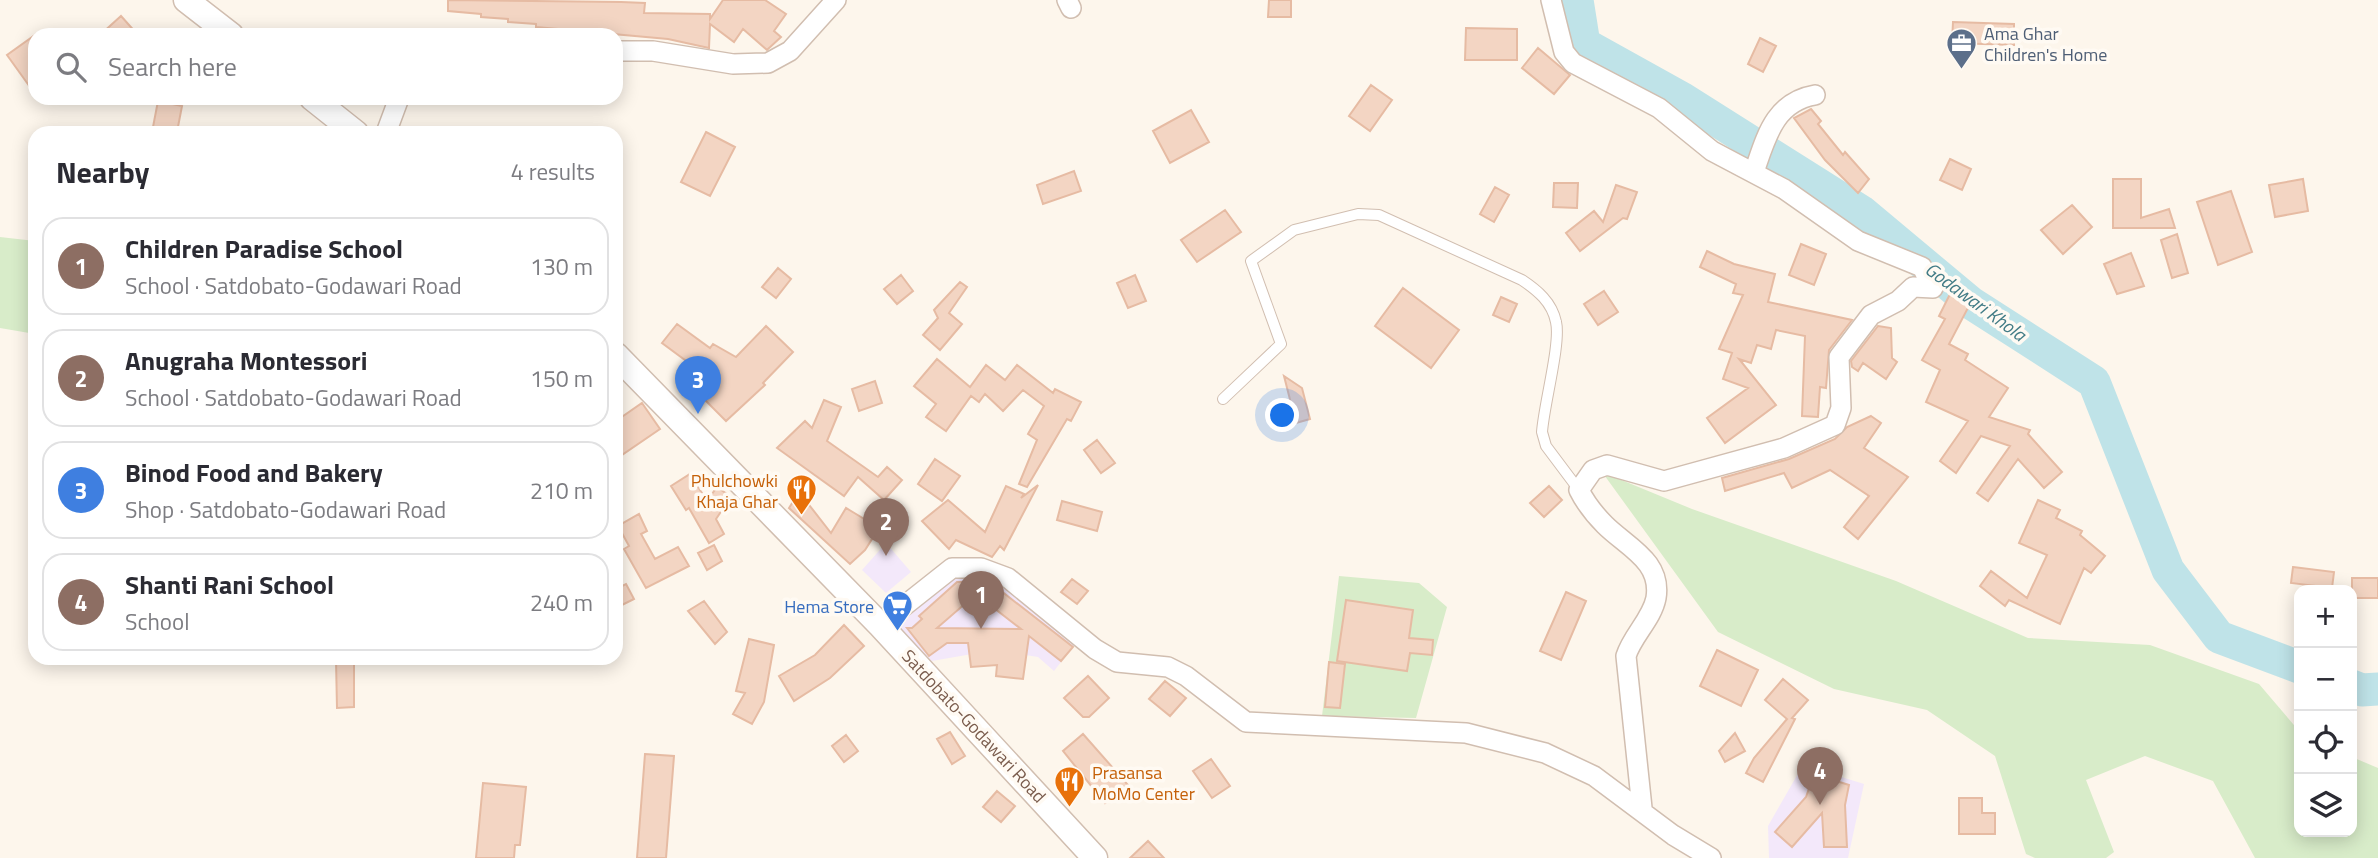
<!DOCTYPE html>
<html lang="en">
<head>
<meta charset="utf-8">
<style>
  body { margin:0; font-family:"Titillium Web",sans-serif; background:#f2f2f3; color:#2b2b33 }
  .controls { position:absolute; right:21px; bottom:21px; display:grid; overflow:hidden; border-radius:14px; box-shadow:0 4px 18px #0003 }
  .controls button { width:63px; height:63px; display:grid; place-items:center; padding:0; border:0; border-bottom:2px solid #e1e1e2; background:#fff; color:#2b2b33; font:35px sans-serif }
  .you { position:absolute; left:1283px; top:416px; width:24px; height:24px; margin:-18px; border:5px solid #fff; border-radius:50%; background:#1a73e8; box-shadow:0 0 0 10px #1a73e833 }
  .badge { display:grid; place-items:center; width:46px; height:46px; border-radius:50%; background:#1a73e8; color:#fff; font-size:23px; font-weight:700 }
  .pin { position:absolute; translate:-50% -58px; filter:drop-shadow(0 2px 4px #0008) }
  .pin::after { content:''; position:absolute; top:37px; width:24px; height:21px; background:inherit; clip-path:polygon(0 0,100% 0,50% 100%) }
  .list { margin:0; padding:0; list-style:none }
  h2 { display:flex; justify-content:space-between; align-items:center; height:91px; margin:0; padding:0 28px; font-size:30px }
  h2 small { font-size:23px; font-weight:400; color:#7c7c81 }
  .list li { display:grid; grid-template-columns:46px 1fr auto; gap:21px; align-items:center; box-sizing:border-box; height:98px; margin:0 14px 14px; padding:0 14px; border:2px solid #e1e1e2; border-radius:21px }
  .list b { display:block; font-size:26px; white-space:nowrap }
  .list p { margin:0; font-size:23px; white-space:nowrap; color:#7c7c81 }
  .list em { font-size:23px; font-style:normal; color:#7c7c81 }
  .icon { flex:none; width:38px; height:38px; fill:none; stroke:currentColor; stroke-width:2; stroke-linecap:round; stroke-linejoin:round }
  .map { position:relative; flex:none; width:2378px; height:858px; overflow:hidden }
  .search { position:absolute; background:#fff; box-shadow:0 4px 18px #0003; left:28px; top:28px; width:595px; height:77px; display:flex; align-items:center; gap:18px; box-sizing:border-box; padding:0 24px; border-radius:21px; color:#7c7c81; font-size:26px }
  .panel { position:absolute; background:#fff; box-shadow:0 4px 18px #0003; left:28px; top:126px; width:595px; height:539px; border-radius:21px }
  .map>svg:first-child { display:block }
  .education { fill:#f3e8fa }
  .green { fill:#d8ecc9 }
  .lines { fill:none; stroke-linecap:round; stroke-linejoin:round }
  .river { stroke:#bfe3e8; stroke-width:33 }
  .building { fill:#f3d5c3; stroke:#e6bba3; stroke-width:2 }
  .service-casing { stroke:#d1beb0; stroke-width:12 }
  .minor-casing { stroke:#d1beb0; stroke-width:22 }
  .tertiary-casing { stroke:#d1beb0; stroke-width:27 }
  .service { stroke:#fff; stroke-width:10 }
  .minor { stroke:#fff; stroke-width:19 }
  .tertiary { stroke:#fff; stroke-width:24 }
  .labels { text-anchor:middle; dominant-baseline:central; stroke-width:7; stroke-linejoin:round; paint-order:stroke }
  .service-label { font-size:18px; fill:#4e5e75; stroke:#fffaf3; text-anchor:start }
  .food-label { font-size:18px; fill:#c56008; stroke:#fffaf3; text-anchor:end }
  .shop-label { font-size:18px; fill:#366cbe; stroke:#fffaf3; text-anchor:end }
  .street-label { font-size:18px; fill:#7a5c4d; stroke:#fffaf3 }
  .water-label { font-size:19px; font-style:italic; fill:#437c86; stroke:#fffaf3 }
</style>
</head>
<body>
<div class="map">
<svg width="2378" height="858" viewBox="0 0 2378 858">
  <rect width="100%" height="100%" fill="#fdf6ec"/>
  <path class="education" d="M886,543L911,572L886,593L862,570Z
    M945,578L1002,580L1078,640L1054,671L1038,657L995,650L932,661L893,624Z
    M1803,765L1864,784L1848,858H1769L1768,826Z"/>
  <path class="green" d="M0,237L35,241V334L0,328Z
    M1602,472L1692,509L1896,581L2028,638L2150,645L2259,684L2299,731V832H2352V757L2378,768V858H2255L2213,781L2145,756L2086,780L2114,852L2106,858H2035L2026,854L1995,756L1927,710L1834,689L1718,632Z
    M1339,576L1419,583L1447,607L1416,718L1322,716Z"/>
  <g class="lines">
    <path class="river" d="M1577,0L1584,44L1683,99L1862,212L1971,303L2094,382L2168,570L2219,637L2299,667
      M2352,686L2362,690L2378,689"/>
  </g>
  <path class="building" d="M448,0L621,2L645,3L644,13L710,14V19L723,0H765L786,14L774,31L781,37L767,50L743,29L734,42L710,24L709,48L668,39L536,27V24L508,22V19L481,17V14L448,11Z
    M1269,0H1291V17H1268Z
    M121,16L138,35H100Z
    M1953,22L2014,24V45L1952,43Z
    M1466,28L1517,29V60H1465Z
    M35,35V94L7,55Z
    M1760,38L1776,46L1763,72L1748,64Z
    M1538,48L1570,75L1554,94L1522,68Z
    M1371,85L1392,100L1370,131L1349,116Z
    M158,101L182,106L177,132L153,127Z
    M1811,109L1821,121L1818,124L1843,155L1845,152L1869,179L1858,193L1825,160L1794,118Z
    M1191,110L1209,142L1170,163L1153,131Z
    M706,132L735,147L710,196L681,182Z
    M1950,159L1971,169L1962,190L1940,180Z
    M1074,171L1081,191L1043,204L1037,185Z
    M2113,179H2141V218L2169,209L2175,228H2113Z
    M2303,179L2308,211L2275,217L2269,185Z
    M1554,183H1578L1577,208L1553,207Z
    M1616,185L1637,192L1627,219L1623,218L1580,251L1566,233L1594,211L1603,222Z
    M1495,187L1509,195L1494,222L1480,214Z
    M2231,191L2252,252L2218,265L2197,202Z
    M2072,205L2092,227L2063,254L2041,230Z
    M1225,210L1241,232L1197,262L1181,240Z
    M2177,234L2188,273L2172,278L2161,240Z
    M1801,244L1826,254L1814,285L1789,275Z
    M1707,251L1734,264L1775,274L1768,302L1852,320L1829,350L1826,388L1820,387L1818,417L1802,416L1805,336L1776,330L1771,349L1757,345L1751,363L1739,359L1776,405L1725,443L1707,418L1748,388L1723,379L1732,353L1719,349L1743,295L1733,293L1736,284L1700,267Z
    M2131,253L2144,286L2117,294L2104,264Z
    M778,268L791,279L776,298L762,287Z
    M901,275L913,291L897,304L884,289Z
    M1135,275L1146,301L1128,308L1117,283Z
    M960,282L967,287L949,313L962,324L940,350L923,335L938,318L934,310Z
    M1403,288L1459,330L1431,368L1375,326Z
    M1604,291L1618,312L1598,325L1584,304Z
    M1950,294L1970,304L1949,344L1968,354L1965,360L2008,388L1989,417L2030,430L2028,434L2062,472L2044,488L2018,459L1988,501L1977,493L2010,446L1981,436L1956,473L1940,461L1968,421L1926,402L1940,370L1922,360L1945,319L1939,316Z
    M1501,297L1517,304L1509,322L1493,315Z
    M677,324L710,348L713,344L736,357L766,326L793,352L763,383L765,385L726,421L687,382L697,369L662,343Z
    M1878,326L1891,328L1892,358L1897,362L1886,379L1863,363L1858,371L1852,367L1851,361Z
    M937,359L970,387L986,365L1005,380L1017,365L1053,393L1055,389L1081,402L1071,421L1067,419L1027,487L1019,484L1037,440L1028,434L1044,406L1023,390L1003,411L985,394L979,402L971,396L946,431L926,417L936,404L914,386Z
    M1284,376L1302,388L1310,419L1296,423Z
    M875,381L882,403L859,411L852,389Z
    M824,400L841,407L827,441L878,477L887,467L902,480L884,500L858,477L844,496L777,448L805,421L812,428Z
    M642,403L660,429L616,459V421Z
    M1871,416L1881,423L1864,448L1908,477L1858,539L1844,527L1869,496L1830,470L1792,488L1784,473L1725,491L1722,478L1789,459L1835,439L1847,427Z
    M1097,440L1115,463L1101,473L1084,450Z
    M935,459L960,476L942,501L918,484Z
    M690,474L707,501L717,487L731,497L716,519L724,534L709,543L689,508L686,510L671,486Z
    M1038,485L1004,550L1000,546L992,557L956,540L949,549L922,521L948,500L985,532L1006,486L1024,494L1021,498Z
    M1549,486L1562,500L1544,517L1530,503Z
    M799,492L831,533L846,508L879,528L865,550L850,564L789,508Z
    M2038,500L2060,510L2056,518L2082,531L2080,535L2105,556L2091,573L2084,568L2060,624L2009,600L2005,606L1980,586L1991,571L2027,598L2047,555L2019,543Z
    M1062,501L1102,512L1097,531L1057,520Z
    M639,514L647,531L641,534L655,559L678,547L689,566L646,588L624,549L629,546L618,526Z
    M714,545L722,561L707,570L698,553Z
    M2293,567L2334,572L2332,588L2291,583Z
    M2352,578H2378V598H2352Z
    M1072,579L1088,591L1077,604L1061,592Z
    M957,582H962L974,596L937,628L1021,629L985,601L996,587L1073,647L1061,661L1029,636L1023,679L996,676L997,665L971,667L968,643H947L929,656L907,628H912L922,619L919,616Z
    M626,584L634,599L620,606L616,589Z
    M1566,592L1586,601L1561,660L1540,651Z
    M1346,600L1413,610L1409,638L1433,640L1432,655L1410,653L1407,671L1337,661Z
    M704,601L727,632L715,644L688,611Z
    M844,625L864,646L830,678L794,701L779,676L815,655Z
    M749,639L774,645L764,702L752,724L733,714L745,693L736,691Z
    M1717,650L1758,670L1741,706L1700,686Z
    M336,660L354,661V707L337,708Z
    M1329,662L1345,664L1340,708L1325,707Z
    M1088,676L1109,698L1089,717H1083L1064,698Z
    M1783,679L1808,700L1792,718L1795,719L1763,782L1746,773L1754,758L1787,719L1765,700Z
    M1165,681L1186,698L1170,716L1149,699Z
    M950,732L965,756L952,764L937,739Z
    M1735,733L1745,751L1725,762L1719,751Z
    M1083,734L1128,785L1105,803L1063,751Z
    M846,735L858,751L844,762L832,746Z
    M645,754L674,756L666,858H637Z
    M1211,759L1230,786L1212,798L1193,771Z
    M1814,774L1849,785L1845,805L1847,847H1824L1822,813L1792,847L1775,832L1806,797Z
    M483,783L526,787L520,845H515L514,858H476Z
    M997,791L1015,806L1001,822L983,807Z
    M1959,798H1982V813H1995V834H1959Z
    M1148,841L1164,858H1130Z"/>
  <g class="lines">
    <defs>
      <path id="service" d="M1223,399L1281,344L1251,261L1294,230L1358,214L1379,215L1522,280C1537,290 1552,302 1556,322C1561,343 1544,404 1542,432L1546,446L1579,490"/>
      <path id="minor" d="M1067,0L1071,8
        M1551,0L1564,52L1573,63L1659,108L1712,151L1784,189L1858,241L1922,267L1933,288L1913,287L1898,301L1871,315L1839,357L1841,408L1835,425L1784,448L1664,481L1607,465L1593,470L1579,490C1585,502 1595,515 1605,525C1627,547 1662,561 1656,598C1652,619 1632,636 1626,656L1642,808
        M616,51H653L733,64L768,63L790,51L836,0
        M386,133L399,98
        M1754,172C1766,138 1774,102 1815,95
        M880,625L952,568H981L1008,578L1095,649L1117,662L1168,667L1186,676L1246,722L1466,733L1545,753L1594,776L1673,835L1711,858"/>
      <path id="tertiary" d="M186,0L231,35
        M312,98L356,133
        M616,355L880,625L1095,858"/>
    </defs>
    <use href="#service" class="service-casing"/>
    <use href="#minor" class="minor-casing"/>
    <use href="#tertiary" class="tertiary-casing"/>
    <use href="#service" class="service"/>
    <use href="#minor" class="minor"/>
    <use href="#tertiary" class="tertiary"/>
  </g>
  <defs>
    <symbol id="office-pin" viewBox="-11 -11 22 30"><path d="M0 17L-7.5 6A9.5 9.5 0 1 1 7.5 6Z" fill="#5c6f8a" stroke="#fffaf3"/><path d="M-6-3h4V-5.5h4V-3h4V5H-6ZM-1-4.5V-3h2v-1.5ZM-6 0V1H6V0Z" fill="#fff"/></symbol>
    <symbol id="restaurant-pin" viewBox="-11 -11 22 30"><path d="M0 17L-7.5 6A9.5 9.5 0 1 1 7.5 6Z" fill="#e8710a" stroke="#fffaf3"/><path d="M-5-6h1v4h1v-4h1v4h1v-4h1v5L-1.5 .5V6h-2V.5L-5-1ZM5-6V6H3V1.5H1.5Q1.5-4 5-6Z" fill="#fff"/></symbol>
    <symbol id="supermarket-pin" viewBox="-11 -11 22 30"><path d="M0 17L-7.5 6A9.5 9.5 0 1 1 7.5 6Z" fill="#3f7fe0" stroke="#fffaf3"/><path d="M-6-5.5h2.5l.6 2H6L4.5 2H-2.5L-4.4-4H-6ZM-1.5 3.2a1.3 1.3 0 1 0 .1 0ZM3 3.2a1.3 1.3 0 1 0 .1 0Z" fill="#fff"/></symbol>
  </defs>
  <g fill-rule="evenodd">
    <use href="#office-pin" x="1944" y="26" width="35" height="47"/>
    <use href="#restaurant-pin" x="784" y="472" width="35" height="47"/>
    <use href="#supermarket-pin" x="880" y="588" width="35" height="47"/>
    <use href="#restaurant-pin" x="1052" y="764" width="35" height="47"/>
  </g>
  <g class="labels">
    <g class="service-label">
      <text x="1984" y="33">Ama Ghar<tspan x="1984" dy="21">Children's Home</tspan></text>
    </g>
    <g class="food-label">
      <text x="778" y="480">Phulchowki<tspan x="778" dy="21">Khaja Ghar</tspan></text>
      <text x="1092" y="772" text-anchor="start">Prasansa<tspan x="1092" dy="21">MoMo Center</tspan></text>
    </g>
    <g class="shop-label">
      <text x="874" y="606">Hema Store</text>
    </g>
    <g class="street-label">
      <text transform="translate(974 726) rotate(47)">Satdobato-Godawari Road</text>
    </g>
    <g class="water-label">
      <text transform="translate(1976 301) rotate(36)">Godawari Khola</text>
    </g>
  </g>
</svg>
<div class="controls">
<button>+</button>
<button>−</button>
<button><svg class="icon" aria-label="locate" viewBox="0 0 24 24"><circle cx="12" cy="12" r="6"/><path d="M12 2v4M12 18v4M2 12h4M18 12h4"/></svg></button>
<button><svg class="icon" aria-label="layers" viewBox="0 0 24 24"><path d="M12 4l9 5-9 5-9-5zM3 14l9 5 9-5"/></svg></button>
</div>
<div class="you"></div>
<div class="pin badge" style="left:981px;top:629px;background:#8d6e63">1</div>
<div class="pin badge" style="left:886px;top:556px;background:#8d6e63">2</div>
<div class="pin badge" style="left:698px;top:414px;background:#3f7fe0">3</div>
<div class="pin badge" style="left:1820px;top:805px;background:#8d6e63">4</div>
<div class="search"><svg class="icon" aria-label="search" viewBox="0 0 24 24"><circle cx="10" cy="10" r="6"/><path d="M15 15l6 6"/></svg>Search here</div>
<section class="panel">
<h2>Nearby<small>4 results</small></h2>
<ul class="list">
<li><span class="badge" style="background:#8d6e63">1</span><div><b>Children Paradise School</b><p>School · Satdobato-Godawari Road</p></div><em>130 m</em></li>
<li><span class="badge" style="background:#8d6e63">2</span><div><b>Anugraha Montessori</b><p>School · Satdobato-Godawari Road</p></div><em>150 m</em></li>
<li><span class="badge" style="background:#3f7fe0">3</span><div><b>Binod Food and Bakery</b><p>Shop · Satdobato-Godawari Road</p></div><em>210 m</em></li>
<li><span class="badge" style="background:#8d6e63">4</span><div><b>Shanti Rani School</b><p>School</p></div><em>240 m</em></li>
</ul>
</section>
</div>
</body>
</html>
